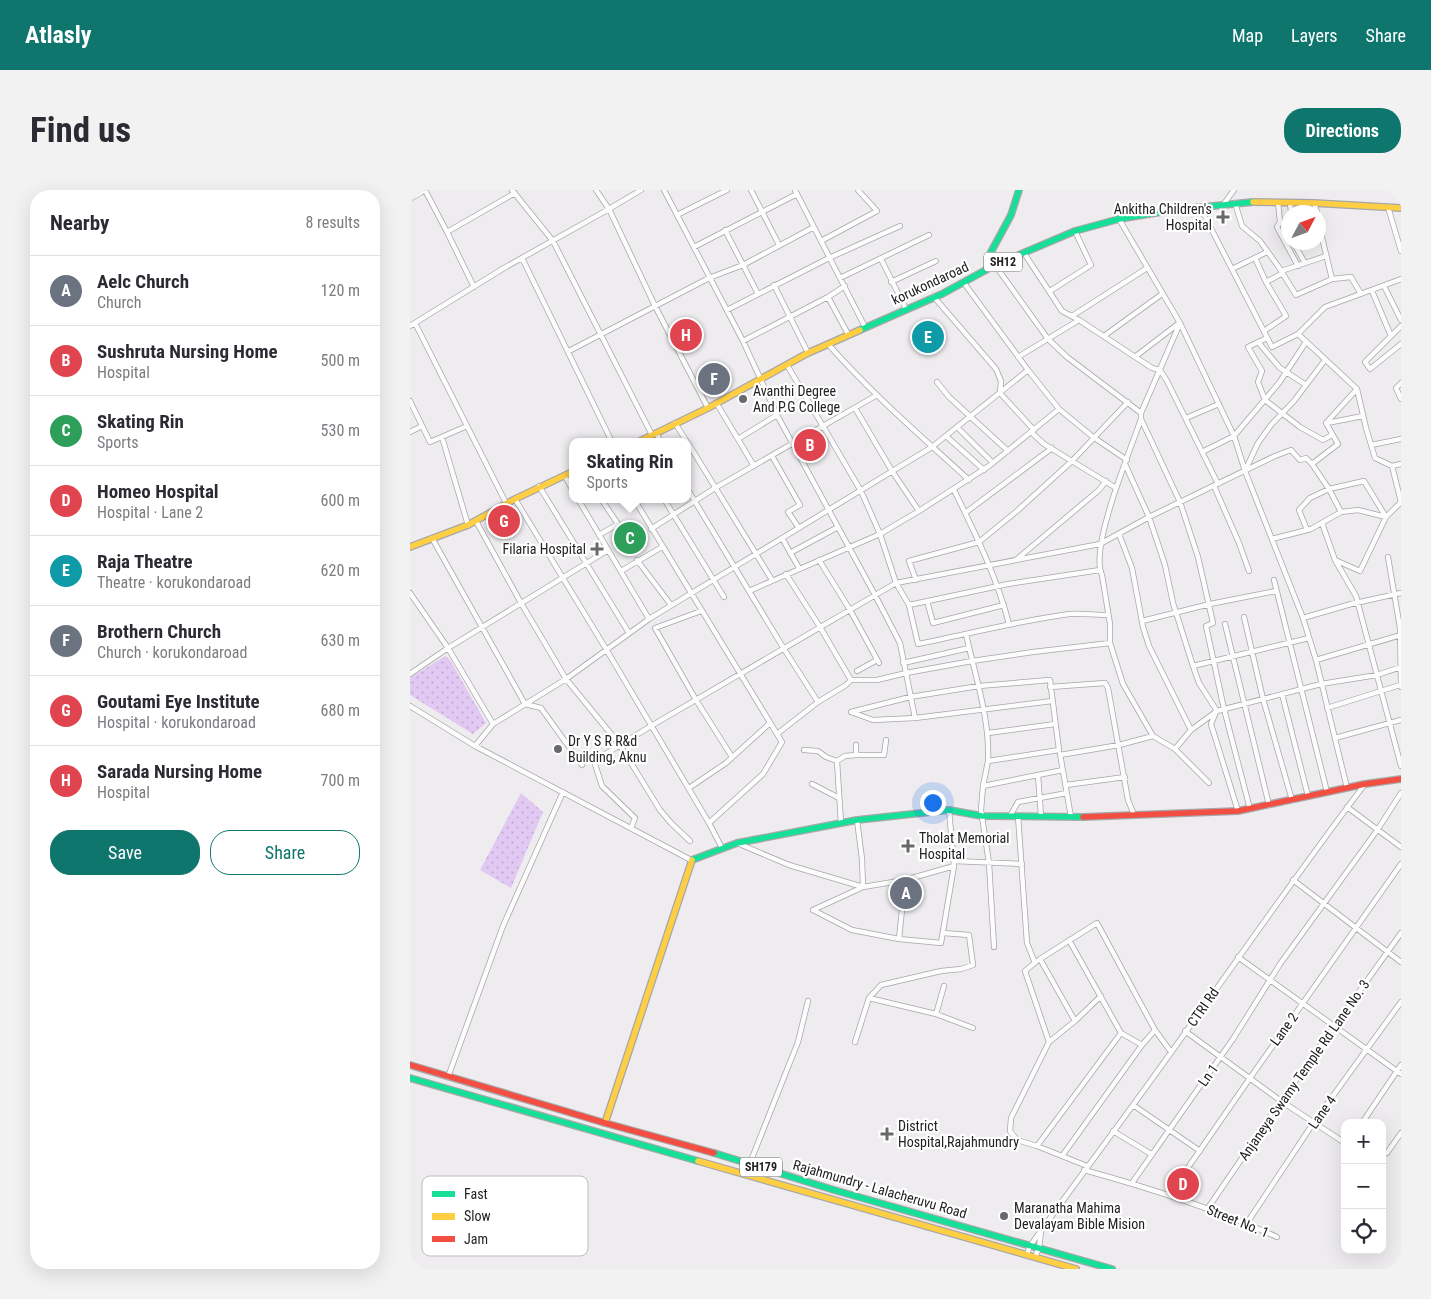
<!DOCTYPE html>
<html lang="en">
<head>
<meta charset="utf-8">
<style>
  body { margin:0; font-family:"Roboto Condensed",sans-serif; background:#f2f2f3; color:#2b2b33 }
  .controls { position:absolute; right:15px; bottom:15px; display:grid; overflow:hidden; border-radius:10px; box-shadow:0 5px 20px #0002 }
  .controls button { width:45px; height:45px; display:grid; place-items:center; padding:0; border:0; border-bottom:1px solid #e1e1e2; background:#fff; color:#2b2b33; font:25px sans-serif }
  .compass { position:absolute; left:871px; top:15px; width:45px; height:45px; border-radius:50%; background:#fff; box-shadow:0 5px 20px #0002; rotate:49deg }
  .you { position:absolute; left:522px; top:612px; width:18px; height:18px; margin:-12px; border:4px solid #fff; border-radius:50%; background:#1a73e8; box-shadow:0 0 0 8px #1a73e833 }
  .badge { display:grid; place-items:center; width:32px; height:32px; border-radius:50%; background:#0f766e; color:#fff; font-size:16px; font-weight:700 }
  .pin { position:absolute; translate:-50% -50%; border:2px solid #fff; box-shadow:0 1px 5px #0006 }
  .popup { position:absolute; left:159px; top:248px; width:122px; height:65px; box-sizing:border-box; display:grid; place-content:center; border-radius:10px; background:#fff; filter:drop-shadow(0 1px 4px #0005); font-size:16px; white-space:nowrap; color:#7c7c81 }
  .popup b { font-size:19px; color:#2b2b33 }
  .popup::after { content:''; position:absolute; left:50%; top:100%; margin-left:-10px; border:10px solid transparent; border-top-color:#fff }
  .list { margin:0; padding:0; list-style:none }
  h2 { display:flex; justify-content:space-between; align-items:center; height:65px; margin:0; padding:0 20px; font-size:21px }
  h2 small { font-size:16px; font-weight:400; color:#7c7c81 }
  .list li { display:grid; grid-template-columns:32px 1fr auto; gap:15px; align-items:center; box-sizing:border-box; height:70px; padding:0 20px; border-top:1px solid #e1e1e2 }
  .list b { display:block; font-size:19px; white-space:nowrap }
  .list p { margin:0; font-size:16px; white-space:nowrap; color:#7c7c81 }
  .list em { font-size:16px; font-style:normal; color:#7c7c81 }
  .actions { display:flex; gap:10px; padding:15px 20px }
  .actions a { flex:1; padding:11px 0; border:1px solid #0f766e; border-radius:20px; text-align:center; font-size:18px; color:#0f766e }
  .actions .main { background:#0f766e; color:#fff }
  .icon { flex:none; width:28px; height:28px; fill:none; stroke:currentColor; stroke-width:2; stroke-linecap:round; stroke-linejoin:round }
  .map { position:relative; flex:none; width:991px; height:1079px; overflow:hidden; border-radius:20px }
  header { display:flex; align-items:center; gap:30px; box-sizing:border-box; height:70px; padding:0 25px; background:#0f766e; color:#fff }
  header strong { font-size:24px }
  nav { display:flex; gap:28px; margin-inline-start:auto; font-size:18px }
  .intro { display:flex; align-items:center; justify-content:space-between; box-sizing:border-box; height:120px; padding:0 30px }
  h1 { margin:0; font-size:35px }
  .button { padding:12px 22px; border-radius:20px; background:#0f766e; color:#fff; font-size:18px; font-weight:700 }
  main { display:flex; gap:30px; padding:0 30px }
  aside { flex:1; background:#fff; border-radius:20px; box-shadow:0 5px 20px #0002 }
  .map>svg:first-child { display:block }
  .park { fill:url(#park-dots) }
  .pitch { fill:#e1c9f3 }
  .lines { fill:none; stroke-linecap:round; stroke-linejoin:round }
  .street-casing { stroke:#a7a6a8; stroke-width:6 }
  .fast-casing { stroke:#a7a6a8; stroke-width:8 }
  .slow-casing { stroke:#a7a6a8; stroke-width:8 }
  .jam-casing { stroke:#a7a6a8; stroke-width:8 }
  .street { stroke:#fcfcfd; stroke-width:4.5 }
  .fast { stroke:#16e098; stroke-width:5.5 }
  .slow { stroke:#ffcf43; stroke-width:5.5 }
  .jam { stroke:#f24e42; stroke-width:5.5 }
  .poi-dot { fill:#69686a; stroke:#fff; stroke-width:2 }
  .labels { text-anchor:middle; dominant-baseline:central; stroke-width:4.5; stroke-linejoin:round; paint-order:stroke }
  .shield { fill:#fff; stroke:#646465; stroke-width:1 }
  .shield-label { font-size:12px; font-weight:bold; fill:#222123 }
  .poi-label { font-size:14px; fill:#222123; stroke:#fff; text-anchor:start }
  .street-label { font-size:14px; fill:#222123; stroke:#fff }
  .key { fill:#fff; stroke:#bdbcbd; stroke-width:1 }
  .key-label { font-size:14px; fill:#222123 }
</style>
</head>
<body>
<header>
<strong>Atlasly</strong>
<nav><a>Map</a><a>Layers</a><a>Share</a></nav>
</header>
<div class="intro"><h1>Find us</h1><a class="button">Directions</a></div>
<main>
<aside>
<h2>Nearby<small>8 results</small></h2>
<ul class="list">
<li><span class="badge" style="background:#6b7280">A</span><div><b>Aelc Church</b><p>Church</p></div><em>120 m</em></li>
<li><span class="badge" style="background:#e0444e">B</span><div><b>Sushruta Nursing Home</b><p>Hospital</p></div><em>500 m</em></li>
<li><span class="badge" style="background:#2e9e5b">C</span><div><b>Skating Rin</b><p>Sports</p></div><em>530 m</em></li>
<li><span class="badge" style="background:#e0444e">D</span><div><b>Homeo Hospital</b><p>Hospital · Lane 2</p></div><em>600 m</em></li>
<li><span class="badge" style="background:#0f9aa8">E</span><div><b>Raja Theatre</b><p>Theatre · korukondaroad</p></div><em>620 m</em></li>
<li><span class="badge" style="background:#6b7280">F</span><div><b>Brothern Church</b><p>Church · korukondaroad</p></div><em>630 m</em></li>
<li><span class="badge" style="background:#e0444e">G</span><div><b>Goutami Eye Institute</b><p>Hospital · korukondaroad</p></div><em>680 m</em></li>
<li><span class="badge" style="background:#e0444e">H</span><div><b>Sarada Nursing Home</b><p>Hospital</p></div><em>700 m</em></li>
</ul>
<div class="actions"><a class="main">Save</a><a>Share</a></div>
</aside>
<div class="map">
<svg width="991" height="1079" viewBox="0 0 991 1079">
  <defs>
    <pattern id="park-dots" width="8" height="8" patternUnits="userSpaceOnUse" patternTransform="scale(1.25)"><rect width="8" height="8" fill="#e1c9f3"/><path d="M2 2h.1M6 6h.1" fill="none" stroke="#c1acd0" stroke-width="1.8" stroke-linecap="round"/></pattern>
  </defs>
  <rect width="100%" height="100%" fill="#eeecef"/>
  <path class="park" d="M35,466L40,470L76,533L63,544L0,505V488Z
    M111,603L133,622L101,698L70,680Z"/>
  <path class="pitch" d="M220,333C230,333 238,337 238,349C238,351 237,354 236,357C225,369 205,369 203,350L207,341Z"/>
  <g class="lines">
    <defs>
      <path id="street" d="M102,0L143,51L242,245
        M186,0L199,19L245,116L298,218
        M254,0L333,151L367,225L465,405L490,453L505,528
        M341,0L369,55
        M385,0L455,137
        M0,9L15,0L37,42
        M868,12L870,32L867,37L888,76
        M825,13L832,36L850,51L868,76L886,105L922,89
        M880,13L881,22
        M904,13L907,22
        M813,15L824,0
        M790,17L862,157L888,144L915,117L991,89
        M978,17L991,61
        M267,25L317,0
        M709,29L770,133L824,246L835,281L893,428L906,470L937,598
        M908,31L922,89L941,87L951,104
        M315,40L348,104
        M411,51L467,21L448,0
        M883,52L895,73
        M284,57L387,4
        M614,63L652,121L669,130L742,178L750,180L757,191L808,294
        M112,68L202,252
        M845,68L856,92
        M471,69L496,119
        M585,75L638,149L657,167L731,223
        M822,79L857,62
        M871,81L916,66
        M430,88L519,45
        M481,92L526,71
        M554,93L618,180L649,219L683,247L717,270
        M364,95L398,163
        M974,96L991,130
        M64,97L37,42L105,3
        M640,101L681,75L665,41
        M962,101L981,146
        M418,107L438,144
        M524,107L586,179L591,191L590,203L624,240
        M317,120L419,68L490,36
        M662,126L737,78
        M5,133L96,313
        M770,133L731,223V229C721,259 679,358 692,385L700,434V453L713,494L743,546L765,559L799,593
        M0,136L94,78L199,19L231,0
        M991,136L955,172L960,179L991,154
        M854,141L876,126L856,92L873,83
        M694,146L752,104
        M857,148L838,157L852,181L848,192L855,210L890,237L913,250L922,245
        M333,151L418,107L435,96
        M848,152L870,178L896,195
        M418,154C461,203 511,246 559,290
        M159,161L299,88L333,75L404,37
        M726,166L768,134
        M608,167L669,130
        M377,175L451,301L470,344L486,393L499,415L508,454C558,444 608,431 659,424C671,423 685,425 697,425
        M527,192L539,207L598,261
        M991,193L986,198L991,209
        M0,211L20,252L57,236
        M307,214L344,276
        M445,218L482,281L509,321
        M776,228L809,214
        M731,229L770,312L788,367L803,433L796,436L814,519L840,619
        M265,233L277,252
        M917,233L953,226
        M547,237L583,273
        M0,242L12,236
        M621,242L634,254L706,298
        M246,243L251,252
        M536,246L574,280
        M32,247L58,335
        M328,249L367,225
        M278,253L362,390
        M961,255L991,249
        M792,262L824,246L869,193L896,152
        M362,266L390,315L378,322L389,338
        M715,274L739,327L755,375L763,413L783,476L789,493L807,521
        M982,276L991,274
        M835,281L848,253L861,235L884,211L915,170
        M155,286L162,299
        M129,296L219,443
        M804,296L829,353L839,381
        M278,300L374,459L408,512
        M544,300C565,343 587,387 599,434
        M105,309L196,459L299,633L312,658
        M168,309L239,429
        M224,309L367,544L408,512L436,495L441,490H467L496,483L562,471L623,462L700,453
        M254,309L314,407
        M931,322L919,299L902,274L928,254L916,233L947,199
        M555,323L642,258
        M66,331L111,413L156,489L210,555L250,620L261,633L280,651
        M912,333L925,370L946,406L991,576
        M241,339L305,298L467,205
        M897,340L889,320L900,308L919,299L954,291L976,327L950,381L925,370
        M709,344L722,378L733,437L739,456L781,540
        M189,345L208,334L191,309
        M22,348L115,514L131,518L172,575
        M372,348L389,378
        M862,349L901,339L931,322L948,320L976,327L991,312L982,276L965,268L956,238L947,199L888,144
        M380,363L428,337
        M978,367L990,438L991,497
        M607,369L689,300L696,291
        M227,370L261,415
        M409,370L440,420L469,473
        M211,381L252,357
        M376,384L410,437L441,490
        M506,390L499,371L569,352L607,321L662,271L718,212
        M864,390L917,602
        M339,401L470,344L509,321L579,276L649,219
        M0,403L38,458L83,534
        M517,411L523,433L594,415
        M499,415L598,394L690,380
        M291,421L245,438L286,510L322,567
        M834,427L853,509L882,610
        M893,428L941,414L991,403
        M732,431L800,414L866,401
        M815,434L859,615
        M906,470L991,445
        M493,473L559,458
        M783,476L899,448
        M447,481L467,470
        M0,484L38,458L198,360
        M640,497L695,493L698,498L718,610L724,625
        M872,504L898,606
        M0,516L65,556L281,670
        M917,518L990,495
        M441,522L500,507L569,496L640,490L649,560L578,571C580,528 565,486 556,444
        M441,522L463,530L505,528L642,511
        M806,522L801,534L828,621
        M578,543L645,534
        M925,548L991,530
        M65,556L83,534L156,489L239,429L522,257L618,180
        M765,559L781,540L807,521L911,494L967,485L991,477
        M394,560L408,561L416,567L427,571
        M650,564L661,627
        M446,565H474L476,550
        M650,565L709,555L743,546
        M578,571L573,596L653,580
        M628,585L631,626
        M402,594L429,608
        M656,595L715,587
        M573,596L571,620L579,673L584,757
        M279,598L316,573L360,533
        M937,617L991,657
        M600,626L608,612L657,603
        M608,626L617,753L625,773
        M299,633L353,584L372,552L367,544
        M431,633L427,571L435,566L446,565V555
        M221,638L225,628L192,596L184,571L241,536L486,393L690,354L739,327L865,266L881,260L890,270L896,268L902,274
        M327,653L379,675L453,697L452,669L447,630
        M544,671L612,674
        M883,690L991,772
        M403,720L442,740L489,749L531,753L544,676L539,620
        M403,720L453,697L495,690L544,676
        M489,749L495,690
        M659,750L711,843L732,855
        M828,767L991,884
        M627,771L615,781L639,852
        M459,808L471,795L531,781L551,779L563,775L559,745L533,743
        M526,824L534,796
        M745,840L761,862
        M775,841L871,911L935,953
        M445,852L459,808L526,824L563,838
        M38,887L93,736L153,602
        M723,915L790,961
        M952,933L991,875
        M703,941L741,964
        M627,956L711,843
        M977,963L991,943
        M652,966L732,855L745,840L687,733L630,769L665,831
        M340,973L388,852L398,811
        M677,976L627,956L607,950L600,941L601,928L639,852L665,831L691,806
        M674,980C740,998 805,1019 867,1047
        M722,993L823,849L870,774L968,639L991,603
        M759,1005L840,888L991,674
        M798,1018L871,911L991,743
        M837,1033L904,932L991,812
        M617,1064L620,1056C654,1008 689,962 723,915C801,809 875,699 955,594
        M625,1067L629,1058L631,1042"/>
      <path id="fast" d="M585,75L580,68L581,62L601,25L609,0
        M450,140L532,104L585,75L665,41L709,29L763,20L843,12
        M282,670L327,653L447,630L539,620L572,626L673,627
        M0,888L288,971
        M304,963L424,1000L702,1079"/>
      <path id="slow" d="M843,12L904,13L991,18
        M228,252L298,218L398,163L450,140
        M0,357L58,335L105,309L162,282
        M195,933L282,670
        M288,971L666,1079"/>
      <path id="jam" d="M673,627L828,621L955,594L991,589
        M0,875L195,933L304,963"/>
    </defs>
    <use href="#street" class="street-casing"/>
    <use href="#fast" class="fast-casing"/>
    <use href="#slow" class="slow-casing"/>
    <use href="#jam" class="jam-casing"/>
    <use href="#street" class="street"/>
    <use href="#fast" class="fast"/>
    <use href="#slow" class="slow"/>
    <use href="#jam" class="jam"/>
  </g>
  <g class="poi-dot">
    <path d="M810.5 19.5h5v5h5v5h-5v5h-5v-5h-5v-5h5z"/>
    <circle cx="333" cy="209" r="5"/>
    <path d="M184.5 351.5h5v5h5v5h-5v5h-5v-5h-5v-5h5z"/>
    <circle cx="148" cy="559" r="5"/>
    <path d="M495.5 648.5h5v5h5v5h-5v5h-5v-5h-5v-5h5z"/>
    <path d="M474.5 936.5h5v5h5v5h-5v5h-5v-5h-5v-5h5z"/>
    <circle cx="594" cy="1026" r="5"/>
  </g>
  <g class="labels">
    <g class="shield">
      <rect x="574" y="62.5" width="38" height="19" rx="4"/>
      <rect x="330" y="967.5" width="42" height="19" rx="4"/>
    </g>
    <g class="shield-label">
      <text x="593" y="72">SH12</text>
      <text x="351" y="977">SH179</text>
    </g>
    <g class="poi-label">
      <text x="802" y="19" text-anchor="end">Ankitha Children's<tspan x="802" dy="16">Hospital</tspan></text>
      <text x="343" y="201">Avanthi Degree<tspan x="343" dy="16">And P.G College</tspan></text>
      <text x="176" y="359" text-anchor="end">Filaria Hospital</text>
      <text x="158" y="551">Dr Y S R R&amp;d<tspan x="158" dy="16">Building, Aknu</tspan></text>
      <text x="509" y="648">Tholat Memorial<tspan x="509" dy="16">Hospital</tspan></text>
      <text x="488" y="936">District<tspan x="488" dy="16">Hospital,Rajahmundry</tspan></text>
      <text x="604" y="1018">Maranatha Mahima<tspan x="604" dy="16">Devalayam Bible Mision</tspan></text>
    </g>
    <g class="street-label">
      <text transform="translate(520 93) rotate(-25)">korukondaroad</text>
      <text transform="translate(793 817) rotate(-55)">CTRI Rd</text>
      <text transform="translate(874 839) rotate(-54)">Lane 2</text>
      <text transform="translate(894 880) rotate(-55)">Anjaneya Swamy Temple Rd Lane No. 3</text>
      <text transform="translate(798 885) rotate(-55)">Ln 1</text>
      <text transform="translate(912 922) rotate(-55)">Lane 4</text>
      <text transform="translate(470 999) rotate(16)">Rajahmundry - Lalacheruvu Road</text>
      <text transform="translate(828 1031) rotate(22)">Street No. 1</text>
    </g>
  </g>
  <rect x="12" y="986" width="166" height="80" rx="8" class="key"/>
  <rect x="22" y="1001" width="23" height="6" fill="#16e098"/>
  <rect x="22" y="1023" width="23" height="7" fill="#ffcf43"/>
  <rect x="22" y="1046" width="23" height="6" fill="#f24e42"/>
  <g class="key-label">
    <text x="54" y="1009">Fast</text>
    <text x="54" y="1031">Slow</text>
    <text x="54" y="1054">Jam</text>
  </g>
</svg>
<div class="controls">
<button>+</button>
<button>−</button>
<button><svg class="icon" aria-label="locate" viewBox="0 0 24 24"><circle cx="12" cy="12" r="6"/><path d="M12 2v4M12 18v4M2 12h4M18 12h4"/></svg></button>
</div>
<svg class="compass" viewBox="-18 -18 36 36"><path d="M0-13l5 13h-10z" fill="#e53935"/><path d="M0 13l5-13h-10z" fill="#7c7c81"/></svg>
<div class="you"></div>
<div class="pin badge" style="left:496px;top:703px;background:#6b7280">A</div>
<div class="pin badge" style="left:400px;top:255px;background:#e0444e">B</div>
<div class="pin badge" style="left:220px;top:348px;background:#2e9e5b">C</div>
<div class="popup"><b>Skating Rin</b>Sports</div>
<div class="pin badge" style="left:773px;top:994px;background:#e0444e">D</div>
<div class="pin badge" style="left:518px;top:147px;background:#0f9aa8">E</div>
<div class="pin badge" style="left:304px;top:189px;background:#6b7280">F</div>
<div class="pin badge" style="left:94px;top:331px;background:#e0444e">G</div>
<div class="pin badge" style="left:276px;top:145px;background:#e0444e">H</div>
</div>
</main>
</body>
</html>
